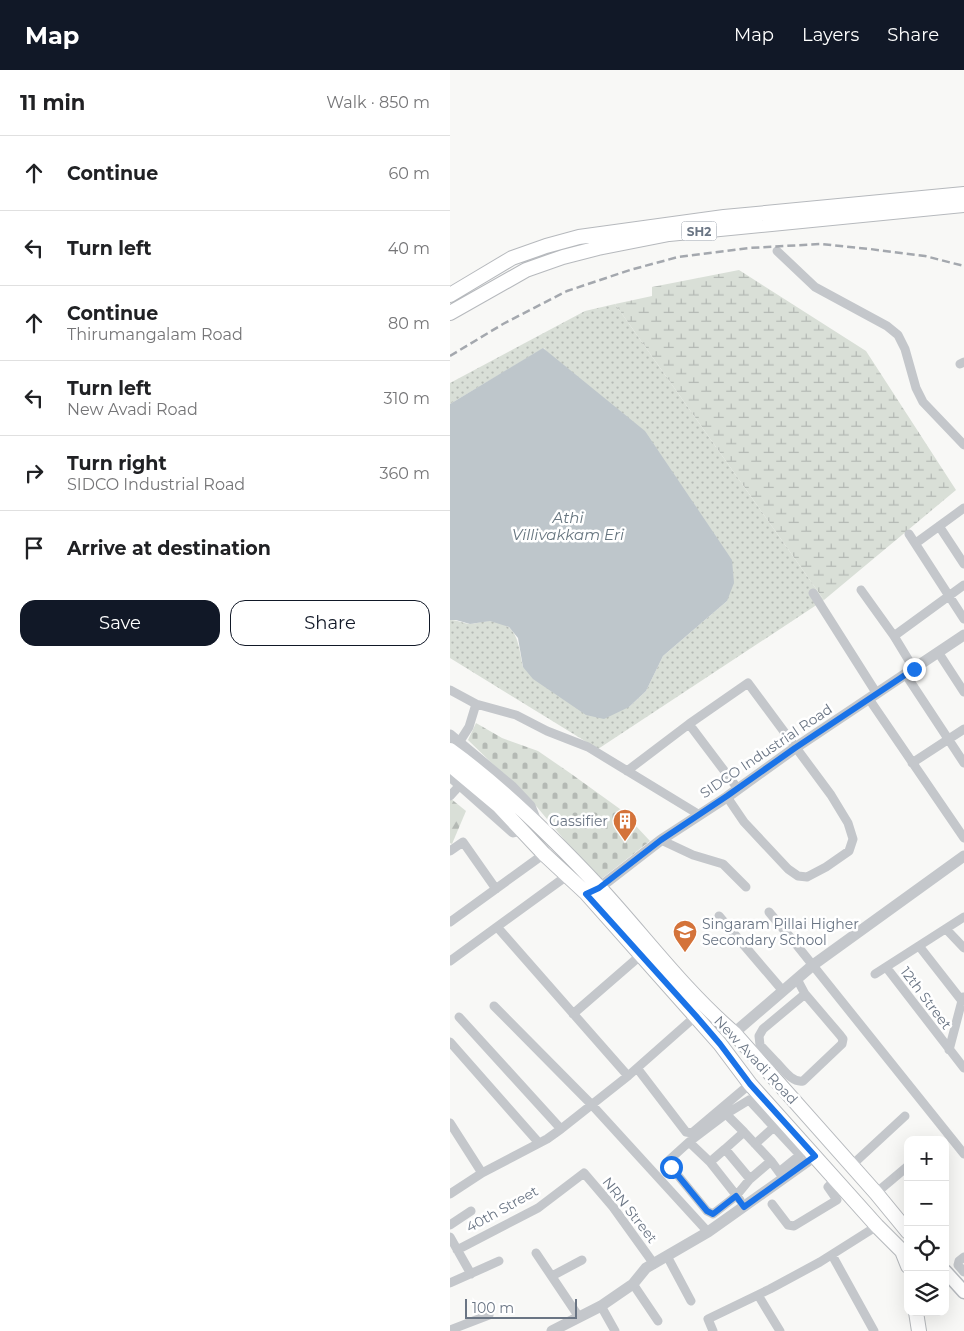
<!DOCTYPE html>
<html lang="en">
<head>
<meta charset="utf-8">
<style>
  body { margin:0; font-family:Montserrat,sans-serif; background:#f6f6f6; color:#202124 }
  .controls { position:absolute; right:15px; bottom:15px; display:grid; overflow:hidden; border-radius:10px; box-shadow:0 5px 20px #0002 }
  .controls button { width:45px; height:45px; display:grid; place-items:center; padding:0; border:0; border-bottom:1px solid #e0e0e0; background:#fff; color:#202124; font:25px sans-serif }
  .scale { position:absolute; left:15px; bottom:12px; width:112px; box-sizing:border-box; padding-left:5px; border:2px solid #6a7584; border-top:0; font-size:14px; line-height:18px; white-space:nowrap; color:#6a7584; -webkit-text-stroke:4px #fff; paint-order:stroke }
  .stop { position:absolute; width:15px; height:15px; margin:-11px; border:4px solid #1a73e8; border-radius:50%; background:#fff }
  .stop.end { background:#1a73e8; border-color:#fff; box-shadow:0 1px 5px #0008 }
  .list { margin:0; padding:0; list-style:none }
  h2 { display:flex; justify-content:space-between; align-items:center; height:65px; margin:0; padding:0 20px; font-size:21px }
  h2 small { font-size:16px; font-weight:400; color:#757577 }
  .list li { display:grid; grid-template-columns:32px 1fr auto; gap:15px; align-items:center; box-sizing:border-box; height:75px; padding:0 20px; border-top:1px solid #e0e0e0 }
  .list b { display:block; font-size:19px; white-space:nowrap }
  .list p { margin:0; font-size:16px; white-space:nowrap; color:#757577 }
  .list em { font-size:16px; font-style:normal; color:#757577 }
  .actions { display:flex; gap:10px; padding:15px 20px }
  .actions a { flex:1; padding:11px 0; border:1px solid #111827; border-radius:15px; text-align:center; font-size:18px; color:#111827 }
  .actions .main { background:#111827; color:#fff }
  .icon { flex:none; width:28px; height:28px; fill:none; stroke:currentColor; stroke-width:2; stroke-linecap:round; stroke-linejoin:round }
  .map { position:relative; flex:none; width:514px; height:1261px; overflow:hidden }
  header { display:flex; align-items:center; gap:30px; box-sizing:border-box; height:70px; padding:0 25px; background:#111827; color:#fff }
  header strong { font-size:24px }
  nav { display:flex; gap:28px; margin-inline-start:auto; font-size:18px }
  main { display:flex }
  aside { flex:1; background:#fff }
  .map>svg:first-child { display:block }
  .forest { fill:url(#forest-firs) }
  .wetland { fill:url(#wetland-marsh) }
  .cemetery { fill:url(#cemetery-stones) }
  .park { fill:url(#park-dots) }
  .water { fill:#bec6cb }
  .lines { fill:none; stroke-linecap:round; stroke-linejoin:round }
  .secondary-casing { stroke:#b7babf; stroke-width:15 }
  .primary-casing { stroke:#b6b9bd; stroke-width:16 }
  .minor { stroke:#c4c7cb; stroke-width:9 }
  .tertiary { stroke:#c4c7cb; stroke-width:11 }
  .secondary { stroke:#fff; stroke-width:12 }
  .primary { stroke:#fff; stroke-width:14 }
  .rail { stroke:#a4a8ae; stroke-width:2.5; stroke-dasharray:8 4; stroke-linecap:butt }
  .route { stroke:#1a73e8; stroke-width:6 }
  .labels { text-anchor:middle; dominant-baseline:central; stroke-width:5; stroke-linejoin:round; paint-order:stroke }
  .shield { fill:#fff; stroke:#979ea9; stroke-width:1 }
  .shield-label { font-size:12px; font-weight:bold; fill:#6a7584 }
  .street-label { font-size:14px; fill:#6a7584; stroke:#fff }
  .poi-label { font-size:14px; fill:#6a7584; stroke:#fff; text-anchor:end }
  .water-label { font-size:15px; font-style:italic; fill:#66757f; stroke:#fff }
</style>
</head>
<body>
<header>
<strong>Map</strong>
<nav><a>Map</a><a>Layers</a><a>Share</a></nav>
</header>
<main>
<aside>
<h2>11 min<small>Walk · 850 m</small></h2>
<ul class="list">
<li><svg class="icon" aria-label="ahead" viewBox="0 0 24 24"><path d="M12 20V5M6 11l6-6 6 6"/></svg><div><b>Continue</b></div><em>60 m</em></li>
<li><svg class="icon" aria-label="left" viewBox="0 0 24 24"><path d="M17 20v-9H6M10 6l-5 5 5 5"/></svg><div><b>Turn left</b></div><em>40 m</em></li>
<li><svg class="icon" aria-label="ahead" viewBox="0 0 24 24"><path d="M12 20V5M6 11l6-6 6 6"/></svg><div><b>Continue</b><p>Thirumangalam Road</p></div><em>80 m</em></li>
<li><svg class="icon" aria-label="left" viewBox="0 0 24 24"><path d="M17 20v-9H6M10 6l-5 5 5 5"/></svg><div><b>Turn left</b><p>New Avadi Road</p></div><em>310 m</em></li>
<li><svg class="icon" aria-label="right" viewBox="0 0 24 24"><path d="M7 20v-9h11M14 6l5 5-5 5"/></svg><div><b>Turn right</b><p>SIDCO Industrial Road</p></div><em>360 m</em></li>
<li><svg class="icon" aria-label="arrive" viewBox="0 0 24 24"><path d="M6 21V4h12l-3 4 3 4H6"/></svg><div><b>Arrive at destination</b></div></li>
</ul>
<div class="actions"><a class="main">Save</a><a>Share</a></div>
</aside>
<div class="map">
<svg width="514" height="1261" viewBox="0 0 514 1261">
  <defs>
    <pattern id="forest-firs" width="22" height="20" patternUnits="userSpaceOnUse" patternTransform="scale(1.25)"><rect width="22" height="20" fill="#d9dfd7"/><path d="M5 1l3.5 6h-7zM16 11l3.5 6h-7z" fill="#b4b9b4"/></pattern>
    <pattern id="wetland-marsh" width="20" height="14" patternUnits="userSpaceOnUse" patternTransform="scale(1.25)"><rect width="20" height="14" fill="#d9dfd7"/><path d="M1 5h8M5 5V1M11 12h8M15 12V8" fill="none" stroke="#b4b9b4"/></pattern>
    <pattern id="cemetery-stones" width="16" height="16" patternUnits="userSpaceOnUse" patternTransform="scale(1.25)"><rect width="16" height="16" fill="#d9dfd7"/><path d="M2 7V4a2 2 0 0 1 4 0v3zM10 15v-3a2 2 0 0 1 4 0v3z" fill="#b4b9b4"/></pattern>
    <pattern id="park-dots" width="8" height="8" patternUnits="userSpaceOnUse" patternTransform="scale(1.25)"><rect width="8" height="8" fill="#d9dfd7"/><path d="M2 2h.1M6 6h.1" fill="none" stroke="#b4b9b4" stroke-width="1.8" stroke-linecap="round"/></pattern>
  </defs>
  <rect width="100%" height="100%" fill="#f8f8f6"/>
  <path class="forest" d="M0,728L16,741L2,774L0,773Z"/>
  <path class="wetland" d="M289,200L416,281L506,420L374,530L165,234L202,226V217Z"/>
  <path class="cemetery" d="M26,653L52,668L88,681L120,703L170,739L200,771L150,810L122,779L87,737L18,670Z"/>
  <path class="park" d="M165,234L374,530L148,679L0,588V550C7,550 13,553 19,554C26,554 33,551 39,551C69,552 68,575 73,597L179,637L196,621L213,586L277,531L94,278L0,334V313L135,241Z"/>
  <path class="water" d="M93,278L195,361L282,490L284,513L277,531L213,586L196,621L179,637L154,649L136,645L83,609L73,597L68,568L59,557L40,551L20,554L6,550H0V334Z"/>
  <g class="lines">
    <defs>
      <path id="secondary" d="M495,1201L514,1222"/>
      <path id="primary" d="M0,225L62,188L96,176L129,167L274,147L514,124
        M0,243L76,200L113,187L148,178L219,164L514,135
        M0,680C53,718 105,770 150,818C195,867 234,920 284,963L426,1123L458,1162
        M0,695L48,735L94,784L136,823L270,974L300,1014L427,1156L452,1181L458,1196
        M466,1242L469,1261"/>
    </defs>
    <use href="#secondary" class="secondary-casing"/>
    <use href="#primary" class="primary-casing"/>
    <path class="minor" d="M327,181L365,217L437,256L448,265L455,279L466,318L473,332L514,375
      M510,294L514,292
      M489,456L514,494
      M459,464L514,549
      M466,473L514,438
      M411,520L444,566L464,599
      M363,523L427,624
      M444,566L514,515
      M488,582L514,622
      M456,605L514,693
      M0,620L26,634
      M419,629L514,768
      M239,654L288,719
      M10,671L19,657L26,634L66,645L97,661L138,677L248,744
      M462,693L514,659
      M177,701L239,654L298,613L381,725L398,753L403,769L399,781L376,797L357,807L348,806L338,799L294,752L277,727
      M0,726L11,714
      M211,770L243,785L273,794L296,817
      M0,781L13,772L46,819
      M319,842L345,873L514,1084
      M269,846L333,921
      M0,852L94,784
      M48,858L178,1006
      M496,859L514,878
      M469,876L512,931
      M0,891L118,805
      M436,897L514,998
      M425,904L514,847
      M44,936L142,1035L258,1162
      M123,944L191,885
      M9,947L111,1059
      M0,972L89,1073
      M499,980L513,927
      M326,992L310,975L309,966L313,959L355,924
      M187,998L236,1062L242,1063L300,1014
      M317,1000L326,992C333,999 342,1013 353,1011L392,974L393,969L390,965L355,924L347,909
      M276,1044L299,1030L350,1085L329,1102
      M0,1053L32,1103
      M294,1062L276,1044L239,1072L218,1091L221,1097L257,1141L263,1144L286,1126L300,1109
      M239,1072L260,1092L290,1130
      M305,1074L324,1057
      M275,1079L294,1062L321,1091
      M260,1092L275,1079L300,1109L321,1091L332,1106
      M402,1095L455,1046
      M426,1123L458,1096
      M0,1124L32,1103L97,1069L111,1059L178,1006L246,946
      M322,1134L338,1155L344,1156L387,1130L378,1117L385,1110
      M0,1155L21,1141
      M0,1167L21,1204
      M7,1180L88,1138L134,1103L163,1137L204,1194
      M86,1183L129,1247
      M382,1185L424,1261
      M217,1186L241,1231
      M514,1187L509,1191L508,1195L514,1202
      M102,1206L132,1190
      M0,1213L49,1191
      M183,1214L208,1251
      M308,1225L330,1261
      M151,1236L165,1261
      M0,1260L39,1245
      M263,1261L258,1249L320,1219L370,1192L427,1156"/>
    <path class="tertiary" d="M0,665L62,717L80,736L86,751
      M0,706L63,762L72,760
      M143,820L149,818L211,770L277,727L345,678L514,565
      M284,963L363,895L514,786
      M102,1261L151,1236L183,1214L196,1198L258,1162L365,1086"/>
    <use href="#secondary" class="secondary"/>
    <use href="#primary" class="primary"/>
    <path class="rail" d="M0,286L53,254L117,221L180,200L228,187L299,178L371,174L420,179L475,186L514,196"/>
  </g>
  <g class="lines">
    <path class="route" d="M221,1097L257,1141L263,1144L286,1126L294,1137L365,1086L300,1014L270,974L246,946L136,824L149,818L211,770L277,726L345,678L464,599"/>
  </g>
  <defs>
    <symbol id="building-pin" viewBox="-11 -11 22 30"><path d="M0 17L-7.5 6A9.5 9.5 0 1 1 7.5 6Z" fill="#d4733a" stroke="#fff"/><path d="M-4-6H4V6H1V3H-1V6H-4ZM-2.5-4.3h1.7v1.8h-1.7ZM.8-4.3h1.7v1.8H.8ZM-2.5-1h1.7V.8h-1.7ZM.8-1h1.7V.8H.8Z" fill="#fff"/></symbol>
    <symbol id="school-pin" viewBox="-11 -11 22 30"><path d="M0 17L-7.5 6A9.5 9.5 0 1 1 7.5 6Z" fill="#d4733a" stroke="#fff"/><path d="M0-5L7-2L0 1L-7-2ZM-4 1L0 2.5L4 1V4Q0 6-4 4Z" fill="#fff"/></symbol>
  </defs>
  <g fill-rule="evenodd">
    <use href="#building-pin" x="161" y="737" width="28" height="38"/>
    <use href="#school-pin" x="221" y="848" width="28" height="38"/>
  </g>
  <g class="labels">
    <rect class="shield" x="231.5" y="151.5" width="35" height="19" rx="4"/>
    <g class="shield-label">
      <text x="249" y="161">SH2</text>
    </g>
    <g class="street-label">
      <text transform="translate(316 681) rotate(-34)">SIDCO Industrial Road</text>
      <text transform="translate(476 928) rotate(53)">12th Street</text>
      <text transform="translate(306 990) rotate(47)">New Avadi Road</text>
      <text transform="translate(52 1139) rotate(-29)">40th Street</text>
      <text transform="translate(180 1140) rotate(52)">NRN Street</text>
    </g>
    <g class="poi-label">
      <text x="158" y="751">Gassifier</text>
      <text x="252" y="854" text-anchor="start">Singaram Pillai Higher<tspan x="252" dy="16">Secondary School</tspan></text>
    </g>
    <g class="water-label">
      <text x="118" y="447">Athi<tspan x="118" dy="17">Villivakkam Eri</tspan></text>
    </g>
  </g>
</svg>
<div class="controls">
<button>+</button>
<button>−</button>
<button><svg class="icon" aria-label="locate" viewBox="0 0 24 24"><circle cx="12" cy="12" r="6"/><path d="M12 2v4M12 18v4M2 12h4M18 12h4"/></svg></button>
<button><svg class="icon" aria-label="layers" viewBox="0 0 24 24"><path d="M12 4l9 5-9 5-9-5zM3 14l9 5 9-5"/></svg></button>
</div>
<div class="scale">100 m</div>
<div class="stop" style="left:221px;top:1097px"></div>
<div class="stop end" style="left:464px;top:599px"></div>
</div>
</main>
</body>
</html>
